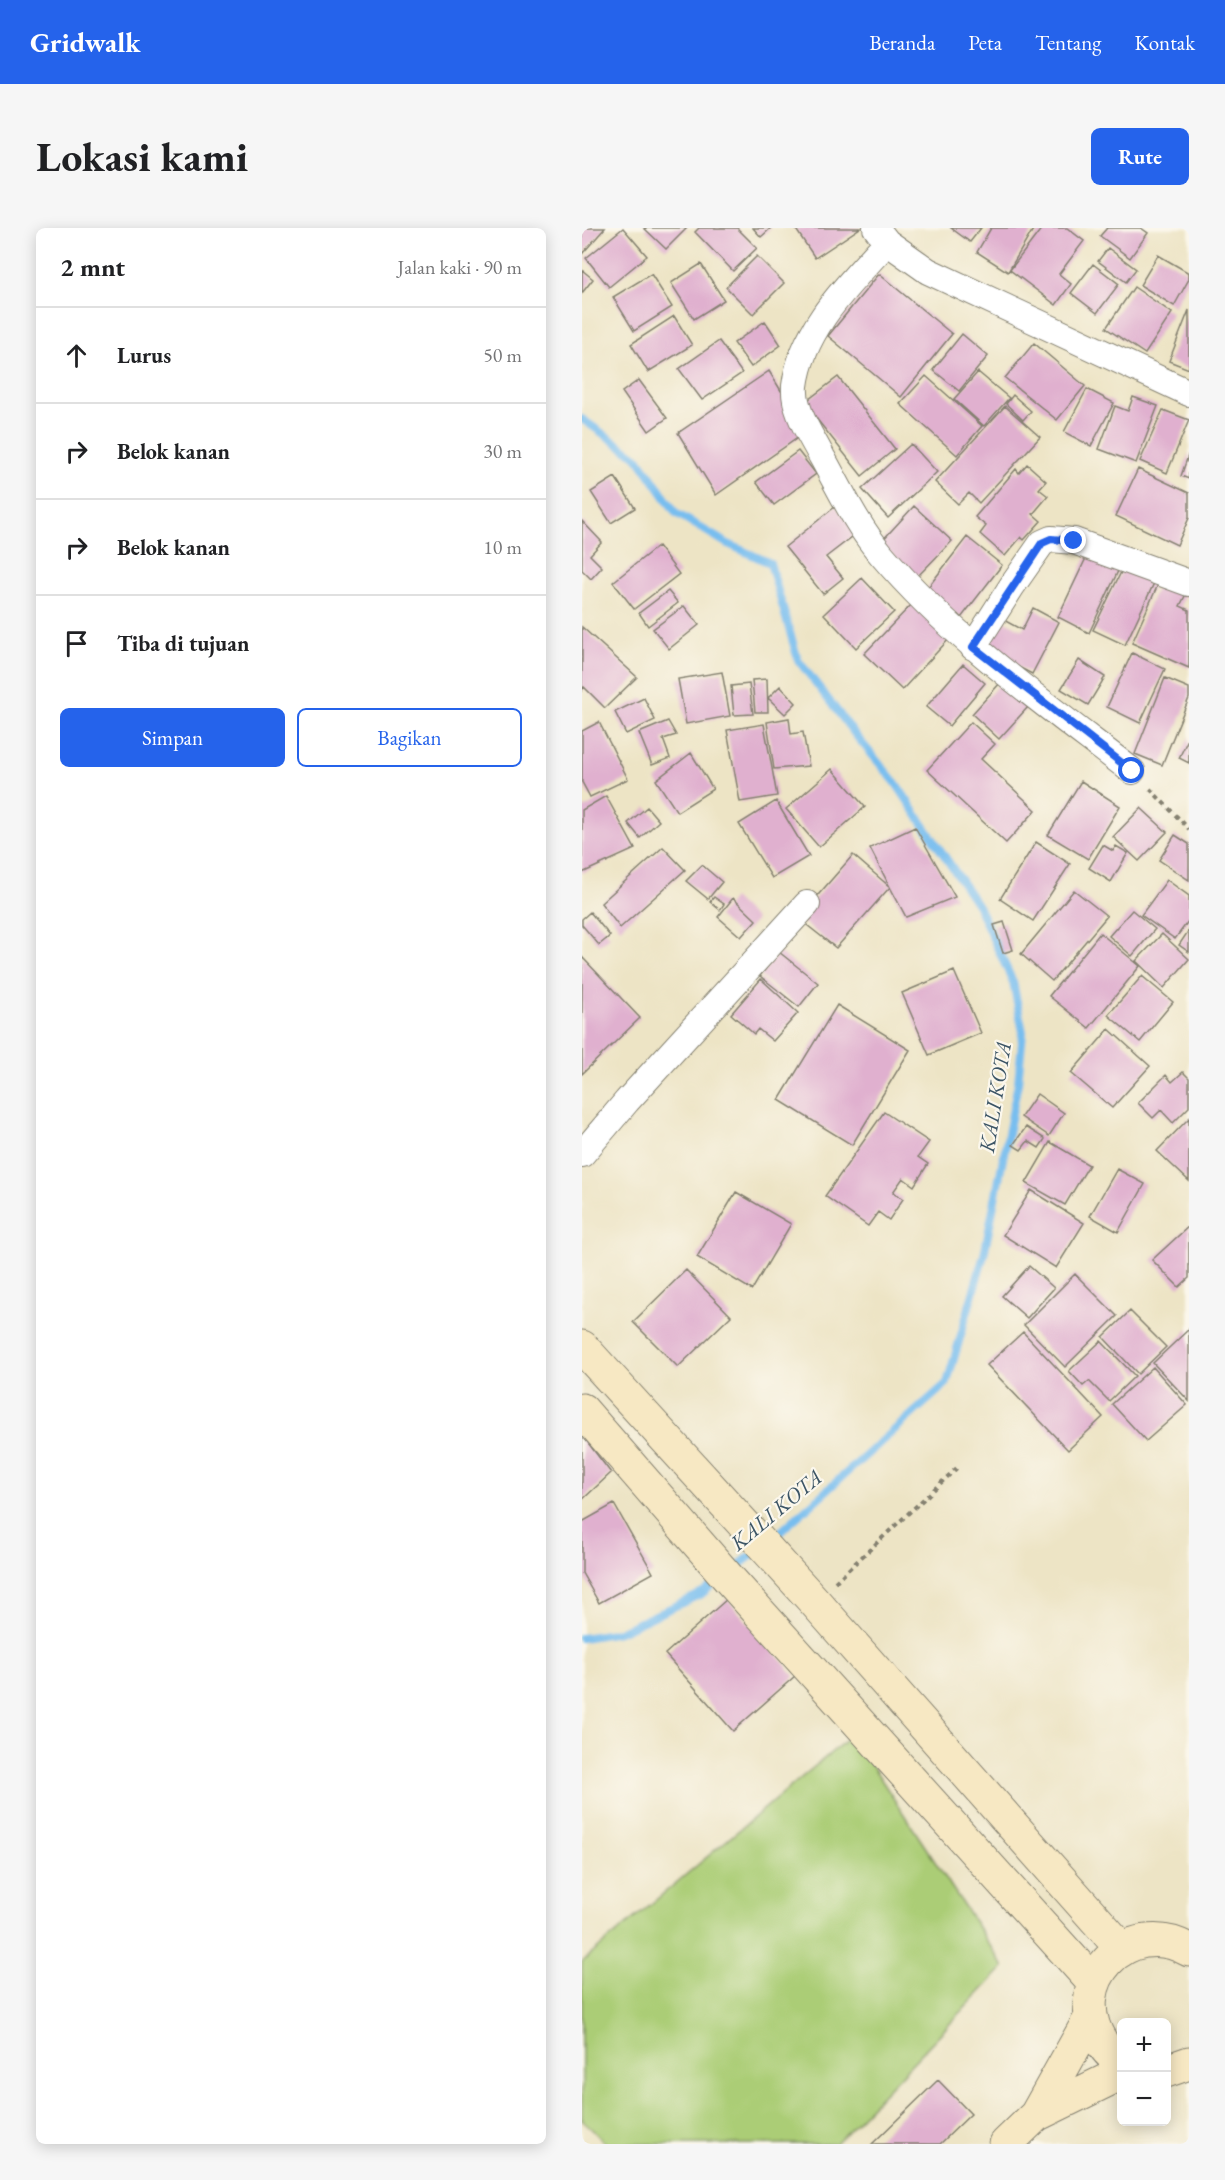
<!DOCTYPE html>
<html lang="id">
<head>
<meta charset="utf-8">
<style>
  body { margin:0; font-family:"EB Garamond",serif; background:#f6f6f6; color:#202124 }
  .controls { position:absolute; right:18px; bottom:18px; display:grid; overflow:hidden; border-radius:9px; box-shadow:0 3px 15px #0003 }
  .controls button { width:54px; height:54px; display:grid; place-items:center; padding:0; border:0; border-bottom:2px solid #e0e0e0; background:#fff; color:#202124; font:30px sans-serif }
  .stop { position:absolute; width:18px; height:18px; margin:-14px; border:4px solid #2563eb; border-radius:50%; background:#fff }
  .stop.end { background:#2563eb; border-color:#fff; box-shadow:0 2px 6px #0008 }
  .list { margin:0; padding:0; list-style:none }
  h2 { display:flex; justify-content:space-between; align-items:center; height:78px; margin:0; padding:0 24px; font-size:26px }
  h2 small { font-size:20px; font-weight:400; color:#757577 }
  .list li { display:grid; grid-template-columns:39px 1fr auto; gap:18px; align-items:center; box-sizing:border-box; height:96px; padding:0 24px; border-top:2px solid #e0e0e0 }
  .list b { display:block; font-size:22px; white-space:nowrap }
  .list em { font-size:20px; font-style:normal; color:#757577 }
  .actions { display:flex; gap:12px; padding:18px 24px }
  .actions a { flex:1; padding:14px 0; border:2px solid #2563eb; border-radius:9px; text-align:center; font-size:21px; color:#2563eb }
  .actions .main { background:#2563eb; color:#fff }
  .icon { flex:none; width:33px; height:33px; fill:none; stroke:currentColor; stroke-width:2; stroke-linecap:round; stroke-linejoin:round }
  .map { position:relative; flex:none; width:607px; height:1916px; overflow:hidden; border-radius:9px }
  header { display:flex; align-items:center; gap:36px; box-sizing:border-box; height:84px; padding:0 30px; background:#2563eb; color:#fff }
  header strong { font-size:28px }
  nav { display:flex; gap:33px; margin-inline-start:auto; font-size:21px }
  .intro { display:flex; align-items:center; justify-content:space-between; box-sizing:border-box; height:144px; padding:0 36px }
  h1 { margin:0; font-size:42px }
  .button { padding:15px 27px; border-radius:9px; background:#2563eb; color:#fff; font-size:21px; font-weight:700 }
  main { display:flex; gap:36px; padding:0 36px }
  aside { flex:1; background:#fff; border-radius:9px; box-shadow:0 3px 15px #0003 }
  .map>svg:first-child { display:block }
  .green { fill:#abcd76; stroke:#647449; stroke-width:1.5 }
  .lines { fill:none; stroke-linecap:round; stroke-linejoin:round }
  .stream { stroke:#78beef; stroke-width:8 }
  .building { fill:#e0b0cf }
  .street-casing { stroke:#848070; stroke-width:28 }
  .secondary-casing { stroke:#848070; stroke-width:35 }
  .path { stroke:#848070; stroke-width:4; stroke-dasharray:4.5 4.5; stroke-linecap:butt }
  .street { stroke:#fff; stroke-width:26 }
  .secondary { stroke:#f7e8c3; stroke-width:33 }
  .route { stroke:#2563eb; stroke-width:8 }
  .labels { text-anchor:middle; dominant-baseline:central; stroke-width:4.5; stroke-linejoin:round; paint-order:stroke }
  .water-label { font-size:22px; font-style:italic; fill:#3c5566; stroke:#fbf7ec }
</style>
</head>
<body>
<header>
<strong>Gridwalk</strong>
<nav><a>Beranda</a><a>Peta</a><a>Tentang</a><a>Kontak</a></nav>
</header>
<div class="intro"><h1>Lokasi kami</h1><a class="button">Rute</a></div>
<main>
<aside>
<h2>2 mnt<small>Jalan kaki · 90 m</small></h2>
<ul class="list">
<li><svg class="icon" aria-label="ahead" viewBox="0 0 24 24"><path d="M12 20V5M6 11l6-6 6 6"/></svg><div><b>Lurus</b></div><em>50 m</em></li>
<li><svg class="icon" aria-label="right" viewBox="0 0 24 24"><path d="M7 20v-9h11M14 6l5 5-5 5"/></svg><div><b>Belok kanan</b></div><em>30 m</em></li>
<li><svg class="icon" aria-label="right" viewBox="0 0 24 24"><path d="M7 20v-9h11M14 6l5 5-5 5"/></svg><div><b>Belok kanan</b></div><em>10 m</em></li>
<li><svg class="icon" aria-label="arrive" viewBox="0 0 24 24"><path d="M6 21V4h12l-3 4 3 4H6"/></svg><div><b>Tiba di tujuan</b></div></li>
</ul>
<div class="actions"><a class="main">Simpan</a><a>Bagikan</a></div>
</aside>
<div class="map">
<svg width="607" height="1916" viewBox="0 0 607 1916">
  <rect width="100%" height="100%" fill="#fbf7ec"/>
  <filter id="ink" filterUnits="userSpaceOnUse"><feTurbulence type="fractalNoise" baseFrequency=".0167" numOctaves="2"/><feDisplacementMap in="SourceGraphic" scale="12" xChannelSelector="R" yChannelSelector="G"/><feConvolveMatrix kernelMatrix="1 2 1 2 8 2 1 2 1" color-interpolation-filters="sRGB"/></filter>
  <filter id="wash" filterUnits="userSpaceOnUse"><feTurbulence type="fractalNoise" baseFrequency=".008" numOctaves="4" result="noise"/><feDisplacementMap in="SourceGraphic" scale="24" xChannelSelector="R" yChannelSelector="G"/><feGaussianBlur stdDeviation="1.35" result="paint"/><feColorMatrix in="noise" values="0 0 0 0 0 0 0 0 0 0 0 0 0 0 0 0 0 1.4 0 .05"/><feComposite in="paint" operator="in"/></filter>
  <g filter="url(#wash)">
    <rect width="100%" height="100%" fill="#ede4c5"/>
    <path class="green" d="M270,1507L422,1739L253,1916H24L0,1891V1734Z"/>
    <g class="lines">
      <path class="stream" d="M0,191L56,230L94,285L144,315L188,335L216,432L275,509L313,554L396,678L431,754L441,804L436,855L402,1027L365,1155L187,1314
        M149,1343L177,1322
        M0,1410L37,1404L121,1365L138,1351"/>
    </g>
    <g id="blocks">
      <path class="building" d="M0,0H23L0,26Z
        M41,0L65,28L27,59L4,30Z
        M62,0H105L84,21Z
        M117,0H155L175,20L151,43L113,4Z
        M171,0H189L179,9Z
        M213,0H278L233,30Z
        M369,0H399L388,14Z
        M409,0H452L426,44L395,24Z
        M460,0H485L502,13L477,46L489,56L474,77L428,42Z
        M525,0H559L566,5L548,30L518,8Z
        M526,20L554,41L544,54L516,33Z
        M576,27L607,45V51L592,78L558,57Z
        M175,28L202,55L171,86L144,59Z
        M119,36L142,72L112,91L89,55Z
        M511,36L537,56L515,85L489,65Z
        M0,42L11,51L0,65Z
        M69,46L90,79L52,103L31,69Z
        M297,46L370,106L319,169L246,108Z
        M552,59L590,85L563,126L524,100Z
        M607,82V141L587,133Z
        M92,88L110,117L66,144L49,116Z
        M183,93L199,117L169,139L152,115Z
        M380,106L406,128L377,163L351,142Z
        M137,113L160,145L120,172L97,141Z
        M452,115L503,158L475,192L423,150Z
        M187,143L224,204L134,267L96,205Z
        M396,144L427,170L402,198L372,171Z
        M344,148L400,198L375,227L318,176Z
        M256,149L313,221L280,248L222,175Z
        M57,152L85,190L67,203L40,164Z
        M505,161L532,175L509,218L482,204Z
        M431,167L449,183L441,192L424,176Z
        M551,169L576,178L554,235L517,221L533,178L546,183Z
        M423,178L458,209L397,275L387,265L376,276L353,254Z
        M581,182L607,192L585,245L558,233Z
        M329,216L355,244L306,290L280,261Z
        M216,223L234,246L192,277L174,254Z
        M607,225V251L599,248Z
        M445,236L464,253L457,261L466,268L451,286L459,293L442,312L439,309L423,328L398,306L404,298L393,289L434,241L437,245Z
        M556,241L607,265V290L595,317L534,288Z
        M33,249L53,280L29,295L9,264Z
        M254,278L275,305L244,329L261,350L241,366L203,319Z
        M332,278L370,313L335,349L298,315Z
        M0,293L20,314L8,327L20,339L9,351L0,342Z
        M385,309L420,337L379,390L344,362Z
        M76,318L97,346L52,381L31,354Z
        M505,328L536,343L507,405L476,389Z
        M541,340L572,355L543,417L511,402Z
        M280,350L312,384L274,420L242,386Z
        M578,352L605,364L598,378L607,382V440L550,415Z
        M86,363L96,375L66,398L57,385Z
        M330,376L367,411L320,462L282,426Z
        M102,378L117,397L87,421L71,401Z
        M451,380L477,394L450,446L404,422L420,391L440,402Z
        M0,399L55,449L23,480L2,459L0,462Z
        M550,425L583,441L558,495L525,479Z
        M497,432L523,449L506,477L479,461Z
        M381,436L403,455L367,498L344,479Z
        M140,444L148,488L104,496L96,451Z
        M583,450L607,460V470L580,537L553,526Z
        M185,451L186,484H173L170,452Z
        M419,454L446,479L417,511L390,486Z
        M167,456L171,486L152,487L149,458Z
        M198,458L214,475L203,486L186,470Z
        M62,470L73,492L44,506L33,484Z
        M207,490L209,506L221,504L227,538L192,541L185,494Z
        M86,493L94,507L81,511L88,530L70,537L57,505Z
        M17,494L46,551L8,569L0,554V503Z
        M389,494L413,516L399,531L454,582L424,615L345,542Z
        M182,496L195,568L158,574L145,502Z
        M607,509V535L597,530Z
        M109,525L131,561L95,584L74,552Z
        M250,541L283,579L237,619L204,581Z
        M499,553L538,578L506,631L466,607Z
        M24,568L53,621L0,645V582Z
        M194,573L227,628L190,650L157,596Z
        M65,579L77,593L58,610L46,595Z
        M559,580L585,604L557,633L531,609Z
        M333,599L373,669L324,689L308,659L254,720L216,690L271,627L308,659L288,620Z
        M593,607L607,616V652L577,632Z
        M454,614L488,636L451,693L418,671Z
        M521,617L531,623L534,618L546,625L529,654L507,640Z
        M81,619L103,642L38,700L19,675Z
        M120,637L140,654L126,671L104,653Z
        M585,652L607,668V692L593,711L559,687Z
        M492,662L525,688L470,753L439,726Z
        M132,669L142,676L138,682L128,674Z
        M151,670L174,692L159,709L136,689Z
        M550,682L573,701L550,728L527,708Z
        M8,684L28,708L17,717L0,697V691Z
        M422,694L431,722L421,725L412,697Z
        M607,702V724L597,717Z
        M518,705L558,738L507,800L467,768Z
        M580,706L607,731L582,760L554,733Z
        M197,724L236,755L217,779L178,748Z
        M0,729L58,790L0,846Z
        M372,743L399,805L347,827L320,765Z
        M560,748L591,774L558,814L526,787Z
        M179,751L216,785L191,813L176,801L172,806L149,786Z
        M255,777L328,822L270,917L197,872Z
        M527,801L568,838L530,880L489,845Z
        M601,844L607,850V879L591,895L579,882L571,890L556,875L584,847L590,854Z
        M455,866L482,885L467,908L439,889Z
        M302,884L347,914L336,929L346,936L332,958L321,950L311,964L321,971L307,992L296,984L286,998L243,968Z
        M607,890V953L575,923Z
        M444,899L463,911L457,920L446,913L439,922L431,917Z
        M468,914L507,937L483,977L444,955Z
        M535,941L563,956L536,1004L508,988Z
        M449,962L502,995L474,1040L421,1007Z
        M154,964L209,996L170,1062L115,1029Z
        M607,998V1050L597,1059L570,1032Z
        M447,1038L472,1060L445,1090L420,1068Z
        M104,1042L149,1088L96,1139L51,1094Z
        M493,1046L535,1088L483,1139L442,1097Z
        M548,1083L584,1119L556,1146L521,1109Z
        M607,1101V1173L571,1135Z
        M441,1104L521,1189L486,1222L405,1137Z
        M519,1113L553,1148L527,1173L507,1153L501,1158L487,1143Z
        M571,1139L605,1177L564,1213L530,1176Z
        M0,1207L29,1245L0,1272Z
        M32,1276L71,1345L17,1375L0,1345V1294Z
        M145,1371L213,1448L151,1503L83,1426Z
        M356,1852L389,1886L358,1916H290Z"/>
    </g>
  </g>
  <g filter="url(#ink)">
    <use href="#blocks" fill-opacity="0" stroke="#848070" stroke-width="1.5"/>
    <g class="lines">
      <defs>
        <path id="street" d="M294,0L305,14L346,43L607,165
          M305,14C268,55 220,100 213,158C211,183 229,207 240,229C258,261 275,298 299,326C371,411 462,475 550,543
          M391,419L430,358L460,315L469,311L492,313L607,355
          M0,926L45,873L225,676"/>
        <path id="secondary" d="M0,1119L232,1373L540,1721
          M0,1182L148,1352L511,1754
          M540,1834C531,1830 525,1822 520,1815C481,1755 546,1687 607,1722
          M584,1843L607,1835
          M454,1887L540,1845
          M424,1916L454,1887L509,1789"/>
      </defs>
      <use href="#street" class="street-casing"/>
      <use href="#secondary" class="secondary-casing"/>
      <path class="path" d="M568,561L607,601
        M253,1354L377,1238"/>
      <use href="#street" class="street"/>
      <use href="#secondary" class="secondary"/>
    </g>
  </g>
  <g class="lines" filter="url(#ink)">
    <path class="route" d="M492,313L469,311L460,315L391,419L550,543"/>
  </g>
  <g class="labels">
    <g class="water-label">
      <text transform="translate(413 869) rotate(-81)">KALI KOTA</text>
      <text transform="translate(194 1282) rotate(-40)">KALI KOTA</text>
    </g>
  </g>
</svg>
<div class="controls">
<button>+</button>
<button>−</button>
</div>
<div class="stop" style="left:550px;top:543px"></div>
<div class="stop end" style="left:492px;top:313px"></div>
</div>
</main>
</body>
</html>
